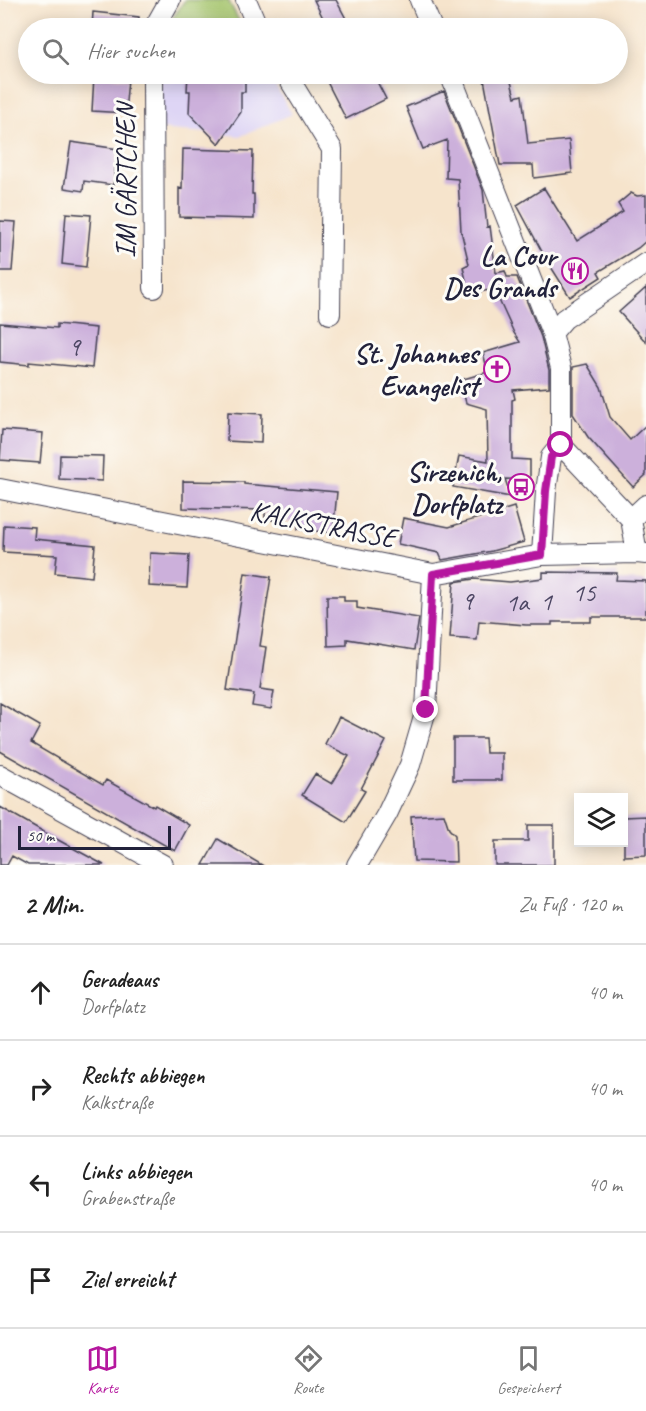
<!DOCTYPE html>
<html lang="de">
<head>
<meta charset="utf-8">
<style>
  body { margin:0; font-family:Caveat,sans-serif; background:#f2f2f2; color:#222 }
  .controls { position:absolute; right:18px; bottom:18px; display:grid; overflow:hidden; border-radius:0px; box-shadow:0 3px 15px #0003 }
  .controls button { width:54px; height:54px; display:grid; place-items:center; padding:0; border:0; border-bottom:2px solid #e0e0e0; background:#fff; color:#222; font:30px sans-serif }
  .scale { position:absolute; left:18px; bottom:15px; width:153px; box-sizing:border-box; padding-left:6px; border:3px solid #22223b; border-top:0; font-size:16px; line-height:21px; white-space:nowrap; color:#22223b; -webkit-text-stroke:4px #fdfcf7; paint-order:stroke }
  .stop { position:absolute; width:18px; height:18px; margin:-14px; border:4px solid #b5179e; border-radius:50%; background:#fff }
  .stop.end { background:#b5179e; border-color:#fff; box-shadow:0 2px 6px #0008 }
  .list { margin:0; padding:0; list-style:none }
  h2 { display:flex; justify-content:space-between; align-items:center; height:78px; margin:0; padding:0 24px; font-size:26px }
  h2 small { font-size:20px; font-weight:400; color:#767676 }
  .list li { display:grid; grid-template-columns:39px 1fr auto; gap:18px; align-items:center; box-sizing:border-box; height:96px; padding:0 24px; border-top:2px solid #e0e0e0 }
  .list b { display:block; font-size:22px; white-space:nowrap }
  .list p { margin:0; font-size:20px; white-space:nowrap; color:#767676 }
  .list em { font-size:20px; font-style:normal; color:#767676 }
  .icon { flex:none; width:33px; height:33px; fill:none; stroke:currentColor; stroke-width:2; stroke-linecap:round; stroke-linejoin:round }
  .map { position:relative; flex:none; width:646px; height:865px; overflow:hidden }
  .search { position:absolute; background:#fff; box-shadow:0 3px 15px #0003; left:18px; right:18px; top:18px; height:66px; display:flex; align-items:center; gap:15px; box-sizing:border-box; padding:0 21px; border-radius:33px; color:#767676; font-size:22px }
  .sheet { height:462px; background:#fff }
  nav { display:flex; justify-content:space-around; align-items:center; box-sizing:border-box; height:84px; border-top:2px solid #e0e0e0; background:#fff; font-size:16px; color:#767676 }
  nav a { display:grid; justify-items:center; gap:3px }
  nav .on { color:#b5179e }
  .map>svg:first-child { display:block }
  .built { fill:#ded5f5 }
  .green { fill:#a4c46c; stroke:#637354; stroke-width:1.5 }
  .building { fill:#ccb0db }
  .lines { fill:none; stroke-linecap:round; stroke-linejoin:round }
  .minor-casing { stroke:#423f51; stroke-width:22 }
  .minor { stroke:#fff; stroke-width:20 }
  .route { stroke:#b5179e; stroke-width:8 }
  .labels { text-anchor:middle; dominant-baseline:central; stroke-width:6; stroke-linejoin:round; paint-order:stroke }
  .number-label { font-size:26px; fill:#4c4663 }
  .street-label { font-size:28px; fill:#22223b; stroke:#fdfcf7 }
  .poi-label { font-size:28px; font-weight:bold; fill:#22223b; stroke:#fdfcf7; text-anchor:end }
</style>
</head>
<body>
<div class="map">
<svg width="646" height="865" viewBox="0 0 646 865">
  <rect width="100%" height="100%" fill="#fdfcf7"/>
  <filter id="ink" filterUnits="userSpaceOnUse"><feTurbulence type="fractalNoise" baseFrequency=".0167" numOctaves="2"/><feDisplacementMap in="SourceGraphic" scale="12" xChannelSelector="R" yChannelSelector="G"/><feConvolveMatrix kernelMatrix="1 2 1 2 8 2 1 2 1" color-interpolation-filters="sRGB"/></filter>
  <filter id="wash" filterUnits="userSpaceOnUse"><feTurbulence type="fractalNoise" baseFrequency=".008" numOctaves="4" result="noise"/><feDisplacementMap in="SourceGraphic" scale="24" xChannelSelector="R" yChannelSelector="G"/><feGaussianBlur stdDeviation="1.35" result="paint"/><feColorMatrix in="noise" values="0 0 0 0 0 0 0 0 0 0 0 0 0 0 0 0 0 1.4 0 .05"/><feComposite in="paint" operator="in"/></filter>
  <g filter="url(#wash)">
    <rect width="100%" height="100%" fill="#f6e4cc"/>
    <path class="built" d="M161,74H268L292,114L241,136L158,129Z"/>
    <path class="green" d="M185,0H228L243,28H167L168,25Z"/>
    <g id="blocks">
      <path class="building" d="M314,0H336L351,28H328Z
        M93,12L139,17V28H92Z
        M188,74H245V92H241V112L219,144L189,113L190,91H187Z
        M323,74H373L386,99L346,119Z
        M483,74H509L515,97L522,95L528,144L569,140L572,173L534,178L533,165H500Z
        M94,76L128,79L125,113L92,111Z
        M444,91L483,190L487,227L490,226L496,273L505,271L507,277H517L541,337L549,370V387L513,390L515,399L512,400V459L530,460V480L505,479L511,497L453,487L459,456L488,461L487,409L466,403L460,380L488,372L483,353L520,342L514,333L494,289L469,294L463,267L469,264L461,231L458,179L446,178L447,140L423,149L406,107Z
        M71,142L118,149L113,185L84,181L83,191L64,188Z
        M183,149L253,151L252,194H254V219L179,217V188L182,189Z
        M544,188L577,241L623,212L618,204L631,193L637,196L646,195V241L638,248L598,272L601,277L570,297L546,259L517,205Z
        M66,213L91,215L86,267L62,264Z
        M0,221L16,222L12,271H0Z
        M646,288V342L619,312Z
        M0,323L57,328V324L96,328L92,368L29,362V365L0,362Z
        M587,364L601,387L610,417L630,440L646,425V475L633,487L588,437L573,414V367Z
        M228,412L262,414L261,443L227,441Z
        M2,430L43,433L40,463L0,460Z
        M60,455L103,456L102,481L59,479Z
        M183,481L244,482V484L337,492L333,533L298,529V523L265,519V510L183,508Z
        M514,507L524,542L492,551L442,560L439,553L398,544L403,518L449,527Z
        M4,525L35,527L34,539L95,545L92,577L55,573L57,555L3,552Z
        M150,553L189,555L187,588L149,586Z
        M543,572L617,573L616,580L646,581V617H591V622H552V625H526L479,621L477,640L450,638L454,582L474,579L510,582L543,578Z
        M245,573L271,577L260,646L266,647L260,689L274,691L271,709L252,706L254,694L227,690Z
        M327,596H344V601H357V608L419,618L414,650L347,639V645L328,646Z
        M0,703L40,726L31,743L103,785L106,780L154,807L155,805L189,825L175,851L0,751Z
        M339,717L386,741L361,789L365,791L346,822L302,795L315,774L332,784L349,756L325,744Z
        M453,738H485L486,753H502V780H453Z
        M0,807L60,841L104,865H28L12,856L7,865H0Z
        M444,814L449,829L455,835L456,862L414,861L411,816Z
        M646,816V855L624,856V817Z
        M528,825H554V865H495V841H528Z
        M218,839L262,865H203Z"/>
    </g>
  </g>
  <g filter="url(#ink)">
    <use href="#blocks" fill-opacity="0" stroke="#423f51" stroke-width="1.5"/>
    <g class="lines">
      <defs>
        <path id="minor" d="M246,0L258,28
          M420,0L432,28
          M156,28L157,23L170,0
          M153,74L154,288
          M286,74L332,149L330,314
          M450,74L552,333L561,368V445L631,519L637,553
          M552,333L564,319L646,263
          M0,489L433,574L542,555L637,553L646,554
          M631,519L646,505
          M542,555L546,491L551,457L561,445
          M0,775L163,865
          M357,865L387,814L410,765L426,710L433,574"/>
      </defs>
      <use href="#minor" class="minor-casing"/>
      <use href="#minor" class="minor"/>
    </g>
  </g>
  <g class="lines" filter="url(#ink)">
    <path class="route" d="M426,710L433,574L542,555L546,491L551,457L561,445"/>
  </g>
  <defs>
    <symbol id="restaurant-ring" viewBox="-11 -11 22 22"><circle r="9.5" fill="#fdfcf7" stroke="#b5179e" stroke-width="1.5"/><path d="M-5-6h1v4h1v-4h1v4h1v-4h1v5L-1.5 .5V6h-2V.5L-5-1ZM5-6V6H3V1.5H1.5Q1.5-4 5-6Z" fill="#b5179e"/></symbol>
    <symbol id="church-ring" viewBox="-11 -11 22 22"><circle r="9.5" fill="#fdfcf7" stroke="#b5179e" stroke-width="1.5"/><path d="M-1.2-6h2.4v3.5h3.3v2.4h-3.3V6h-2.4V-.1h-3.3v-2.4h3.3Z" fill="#b5179e"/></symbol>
    <symbol id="bus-ring" viewBox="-11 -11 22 22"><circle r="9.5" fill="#fdfcf7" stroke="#b5179e" stroke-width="1.5"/><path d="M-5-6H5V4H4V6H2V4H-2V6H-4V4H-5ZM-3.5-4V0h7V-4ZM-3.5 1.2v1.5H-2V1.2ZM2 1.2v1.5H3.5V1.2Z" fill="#b5179e"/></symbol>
  </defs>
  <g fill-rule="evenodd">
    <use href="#restaurant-ring" x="560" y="256" width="30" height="30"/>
    <use href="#church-ring" x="482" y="354" width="30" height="30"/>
    <use href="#bus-ring" x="506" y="472" width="30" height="30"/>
  </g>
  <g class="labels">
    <g class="number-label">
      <text x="74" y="346">9</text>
      <text x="584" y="592">15</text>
      <text x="467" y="600">9</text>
      <text x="546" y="601">1</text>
      <text x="517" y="602">1a</text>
    </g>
    <g class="street-label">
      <text transform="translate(125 181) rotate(-90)">IM GÄRTCHEN</text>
      <text transform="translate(323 524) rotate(11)">KALKSTRASSE</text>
    </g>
    <g class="poi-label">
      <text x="556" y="255">La Cour<tspan x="556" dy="32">Des Grands</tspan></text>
      <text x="478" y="353">St. Johannes<tspan x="478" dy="32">Evangelist</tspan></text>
      <text x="502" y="471">Sirzenich,<tspan x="502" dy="32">Dorfplatz</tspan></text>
    </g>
  </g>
</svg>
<div class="controls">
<button><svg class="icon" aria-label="layers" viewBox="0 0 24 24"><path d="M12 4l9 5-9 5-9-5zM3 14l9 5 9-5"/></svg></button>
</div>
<div class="scale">50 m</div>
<div class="stop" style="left:561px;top:445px"></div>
<div class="stop end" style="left:426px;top:710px"></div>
<div class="search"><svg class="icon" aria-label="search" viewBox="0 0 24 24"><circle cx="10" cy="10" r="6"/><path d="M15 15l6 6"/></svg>Hier suchen</div>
</div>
<section class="sheet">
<h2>2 Min.<small>Zu Fuß · 120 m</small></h2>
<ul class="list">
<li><svg class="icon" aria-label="ahead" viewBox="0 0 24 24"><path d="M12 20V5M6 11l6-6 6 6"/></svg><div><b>Geradeaus</b><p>Dorfplatz</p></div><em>40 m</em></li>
<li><svg class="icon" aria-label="right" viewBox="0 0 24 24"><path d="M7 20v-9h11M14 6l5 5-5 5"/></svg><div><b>Rechts abbiegen</b><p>Kalkstraße</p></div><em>40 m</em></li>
<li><svg class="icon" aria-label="left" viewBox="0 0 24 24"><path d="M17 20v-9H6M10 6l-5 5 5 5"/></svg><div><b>Links abbiegen</b><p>Grabenstraße</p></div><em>40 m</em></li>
<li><svg class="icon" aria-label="arrive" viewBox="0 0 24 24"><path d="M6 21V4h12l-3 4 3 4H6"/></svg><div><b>Ziel erreicht</b></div></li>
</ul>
</section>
<nav>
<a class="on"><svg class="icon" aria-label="map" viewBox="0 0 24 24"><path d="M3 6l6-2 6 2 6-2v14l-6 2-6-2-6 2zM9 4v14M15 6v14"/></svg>Karte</a>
<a><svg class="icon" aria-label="directions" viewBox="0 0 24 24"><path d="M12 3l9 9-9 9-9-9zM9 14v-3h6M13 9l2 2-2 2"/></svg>Route</a>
<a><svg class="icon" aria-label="saved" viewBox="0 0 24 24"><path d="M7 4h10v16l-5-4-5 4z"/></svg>Gespeichert</a>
</nav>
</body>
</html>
